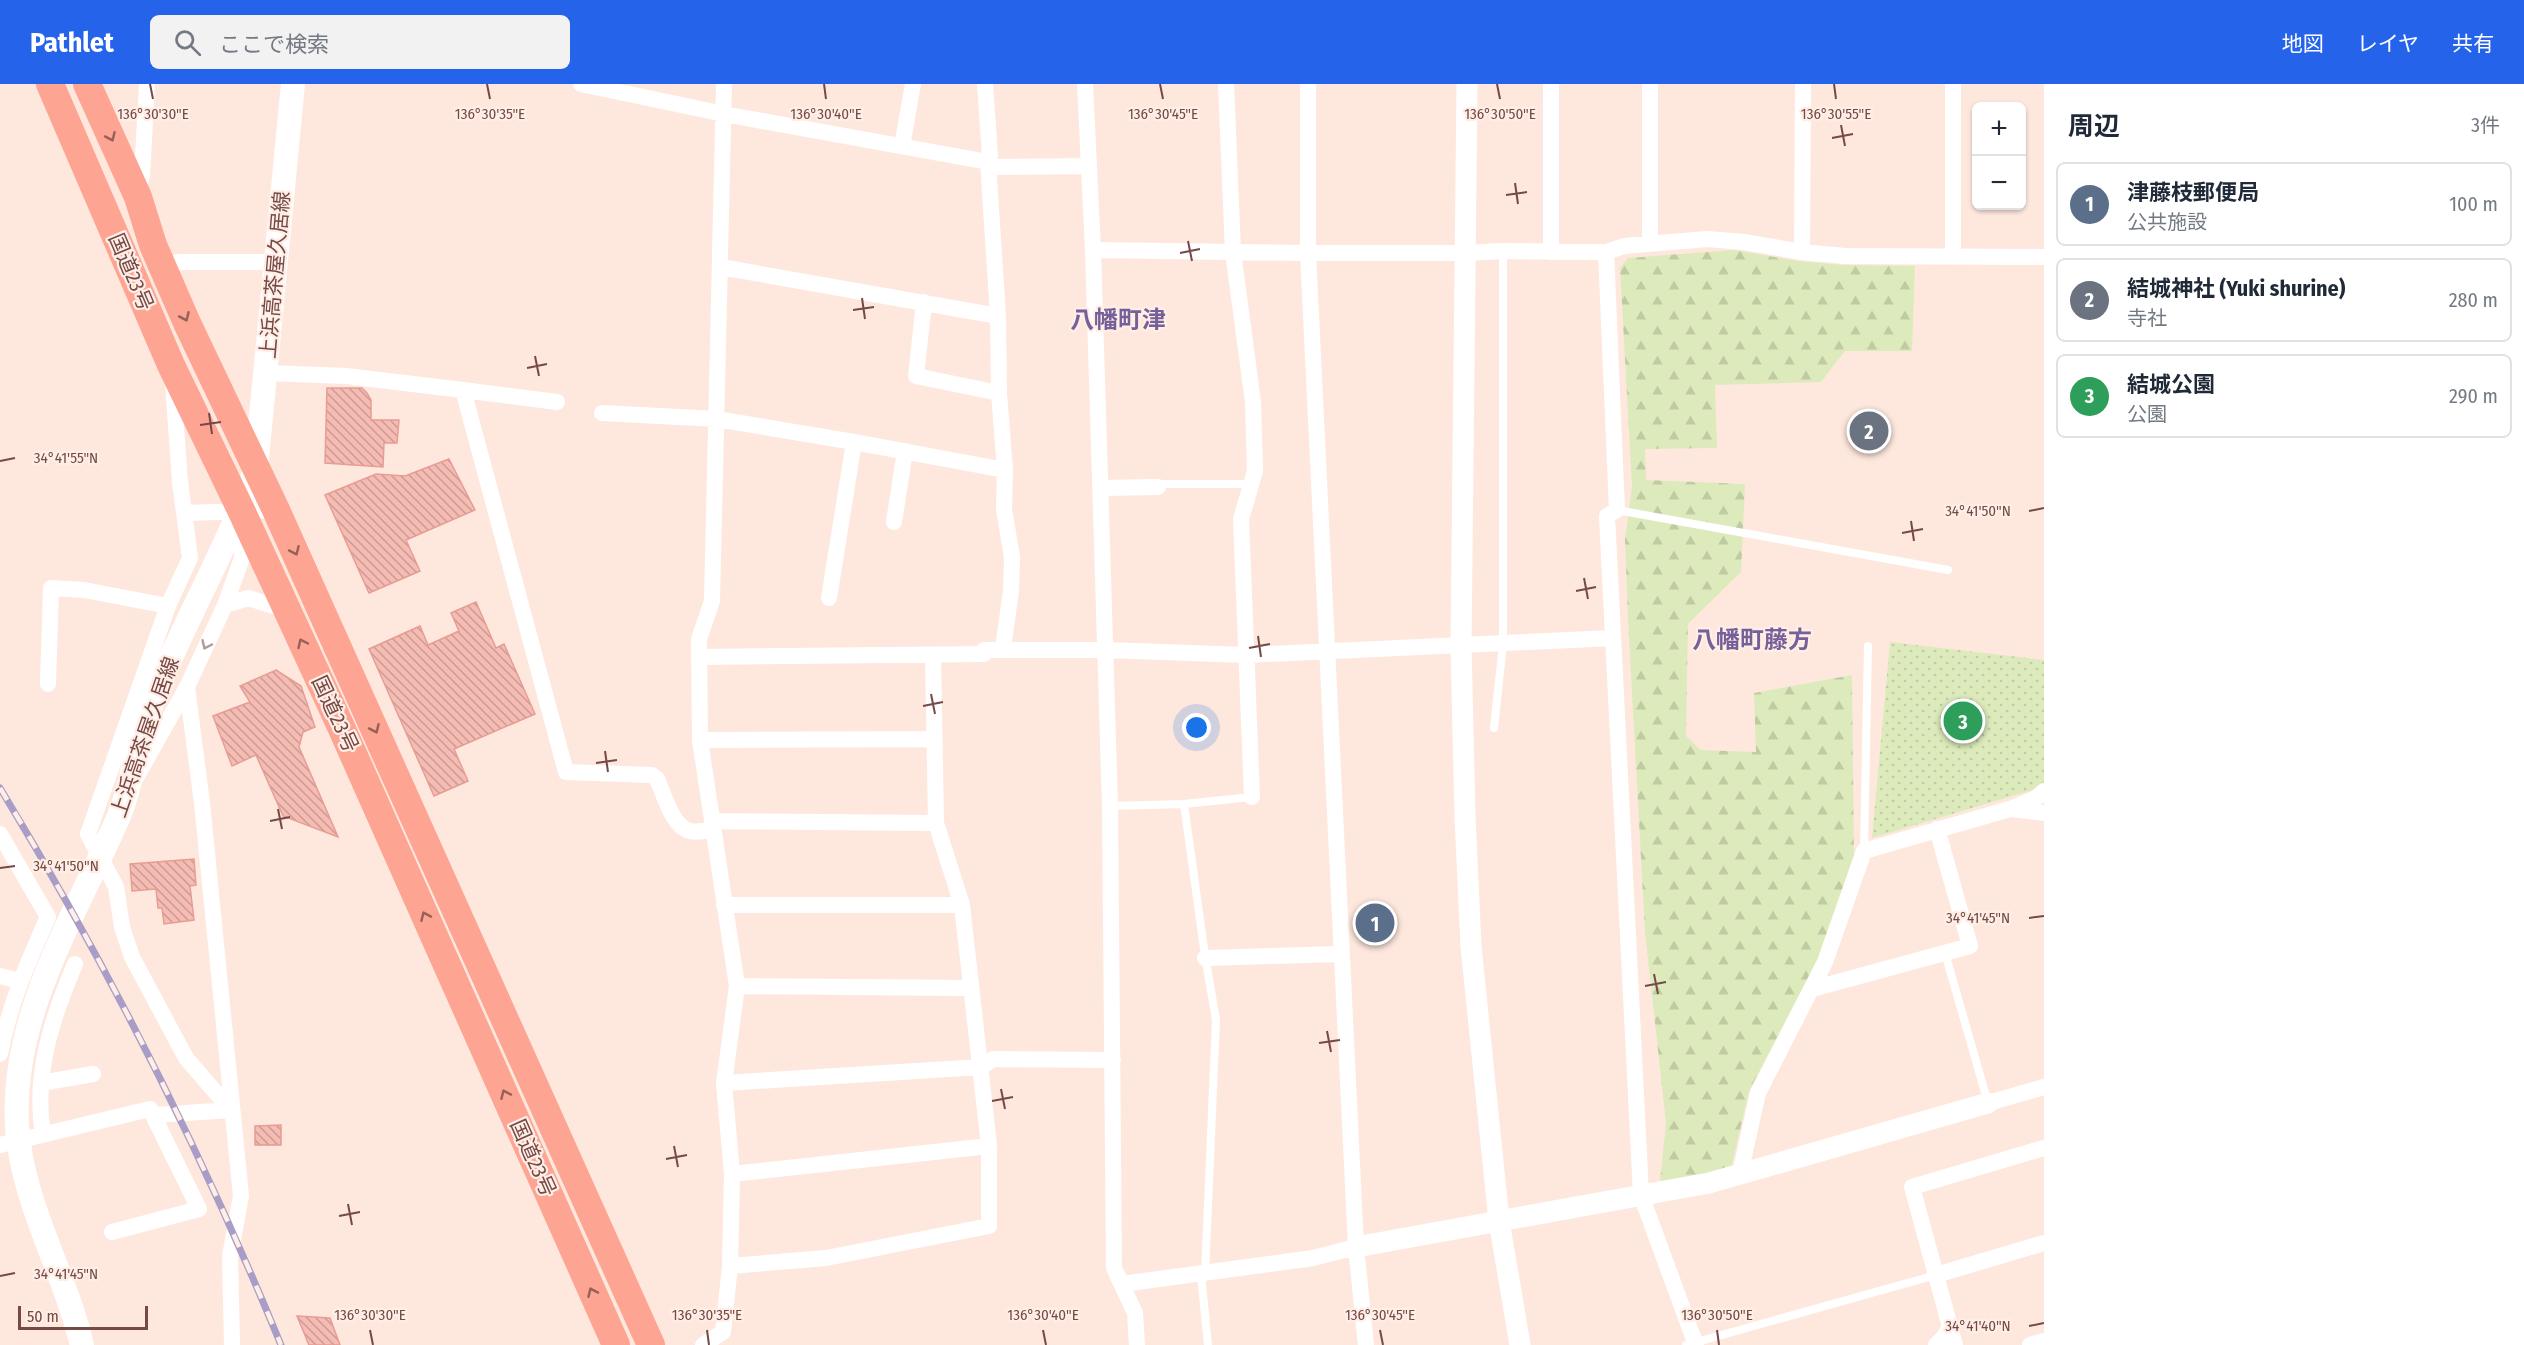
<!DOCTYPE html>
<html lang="ja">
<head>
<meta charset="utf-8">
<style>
  body { margin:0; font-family:"Fira Sans Condensed","Noto Sans JP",sans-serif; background:#f2f2f3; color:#1f2937 }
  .controls { position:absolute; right:18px; top:18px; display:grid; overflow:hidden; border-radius:9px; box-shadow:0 2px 4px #0004 }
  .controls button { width:54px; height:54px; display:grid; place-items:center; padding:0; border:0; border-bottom:2px solid #e0e1e3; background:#fff; color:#1f2937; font:30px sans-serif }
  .scale { position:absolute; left:18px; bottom:15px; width:130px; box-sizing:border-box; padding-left:6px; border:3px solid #754945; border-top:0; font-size:16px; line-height:21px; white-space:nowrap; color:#754945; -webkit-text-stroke:4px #ffeee6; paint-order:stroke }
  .you { position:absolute; left:1197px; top:644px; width:21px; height:21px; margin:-15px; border:4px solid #fff; border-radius:50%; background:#1a73e8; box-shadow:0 0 0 9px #1a73e833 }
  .badge { display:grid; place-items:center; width:39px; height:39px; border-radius:50%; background:#2563eb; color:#fff; font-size:20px; font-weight:700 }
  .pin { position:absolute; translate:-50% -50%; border:3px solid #fff; box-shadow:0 2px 6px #0006 }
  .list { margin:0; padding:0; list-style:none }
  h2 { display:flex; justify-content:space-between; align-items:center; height:78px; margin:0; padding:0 24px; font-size:26px }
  h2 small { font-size:20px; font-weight:400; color:#747a83 }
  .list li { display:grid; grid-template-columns:39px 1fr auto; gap:18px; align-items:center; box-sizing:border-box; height:84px; margin:0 12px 12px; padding:0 12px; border:2px solid #e0e1e3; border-radius:9px }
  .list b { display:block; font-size:22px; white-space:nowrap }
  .list p { margin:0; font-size:20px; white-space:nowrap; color:#747a83 }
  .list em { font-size:20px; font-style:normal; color:#747a83 }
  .icon { flex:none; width:33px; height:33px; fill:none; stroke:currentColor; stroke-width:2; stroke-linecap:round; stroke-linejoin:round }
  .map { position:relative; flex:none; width:2044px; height:1261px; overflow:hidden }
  header { display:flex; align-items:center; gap:36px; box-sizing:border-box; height:84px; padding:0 30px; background:#2563eb; color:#fff }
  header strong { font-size:28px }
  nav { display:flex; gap:33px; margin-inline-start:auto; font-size:21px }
  .search { width:420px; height:54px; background:#f2f2f3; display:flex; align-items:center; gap:15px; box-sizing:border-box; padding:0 21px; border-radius:9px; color:#747a83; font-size:22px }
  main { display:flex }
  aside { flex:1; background:#fff }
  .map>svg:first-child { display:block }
  .grass { fill:url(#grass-dots) }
  .forest { fill:url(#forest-firs) }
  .building { fill:url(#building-back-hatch); stroke:#e89c93; stroke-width:1.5 }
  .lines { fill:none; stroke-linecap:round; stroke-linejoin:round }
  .service { stroke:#fff; stroke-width:8 }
  .minor { stroke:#fff; stroke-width:16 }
  .tertiary { stroke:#fff; stroke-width:21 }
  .secondary { stroke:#fff; stroke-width:24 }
  .trunk { stroke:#fea493; stroke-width:28 }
  .rail-casing { stroke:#a89dc6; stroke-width:7 }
  .rail { stroke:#ffeee6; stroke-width:4.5; stroke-dasharray:14; stroke-linecap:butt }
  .oneway { stroke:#976058 }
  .oneway2 { stroke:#b39b99 }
  .ticks { fill:none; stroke:#754945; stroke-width:2 }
  .labels { text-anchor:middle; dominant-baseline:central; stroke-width:4.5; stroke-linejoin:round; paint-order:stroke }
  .street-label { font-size:21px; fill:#754945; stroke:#ffeee6 }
  .quarter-label { font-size:24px; font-weight:bold; fill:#766099; stroke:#ffeee6 }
  .ticks-label { font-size:15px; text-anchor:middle; fill:#754945; stroke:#ffeee6; stroke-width:4.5; stroke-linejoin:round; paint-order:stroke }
</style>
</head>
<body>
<header>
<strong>Pathlet</strong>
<div class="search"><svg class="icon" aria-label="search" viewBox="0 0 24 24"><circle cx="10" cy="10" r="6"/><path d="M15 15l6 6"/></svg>ここで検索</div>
<nav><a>地図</a><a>レイヤ</a><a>共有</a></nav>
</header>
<main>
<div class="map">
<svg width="2044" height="1261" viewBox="0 0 2044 1261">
  <defs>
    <pattern id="grass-dots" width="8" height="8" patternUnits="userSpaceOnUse" patternTransform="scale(1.5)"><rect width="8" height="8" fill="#ddebbc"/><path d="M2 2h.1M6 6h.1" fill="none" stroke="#c1cba3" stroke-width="1.8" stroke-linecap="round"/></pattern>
    <pattern id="forest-firs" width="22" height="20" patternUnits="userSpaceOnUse" patternTransform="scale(1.5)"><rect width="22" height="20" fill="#ddebbc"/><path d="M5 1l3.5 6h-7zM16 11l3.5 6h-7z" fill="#c1cba3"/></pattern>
    <pattern id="building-back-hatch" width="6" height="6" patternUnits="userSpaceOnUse" patternTransform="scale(1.5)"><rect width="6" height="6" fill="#f5bcb4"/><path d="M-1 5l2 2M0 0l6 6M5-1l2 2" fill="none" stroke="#cb9b94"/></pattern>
  </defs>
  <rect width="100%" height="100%" fill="#fee8de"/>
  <path class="grass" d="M1890,558L2044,576V698L2036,705L1872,754Z"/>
  <path class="forest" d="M1734,166L1798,177L1844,181L1915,182L1912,267H1845L1821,298L1715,301L1717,364L1645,365L1646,396L1745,400L1741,488L1688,540L1686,652L1701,666L1756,668L1754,609L1852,591L1854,774L1819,873L1749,1007L1731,1085L1707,1092L1660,1097L1666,1039L1645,848L1628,535L1625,455L1632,402L1620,184L1628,174Z"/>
  <path class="building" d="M327,304H362L367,309L371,316V336H399L397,359H384L383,383L325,379Z
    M449,375L475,426L406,456L420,487L369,509L325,411L376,390L405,392Z
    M476,518L496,564L504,560L535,630L454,665L468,697L434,712L369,565L420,542L428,561L459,547L451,529Z
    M276,586L301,602L315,643L303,648L299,663L338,753L283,732L256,671L232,682L213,632L250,618L240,602Z
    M194,775L196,801L190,802L194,836L164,840L162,824H158L156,805L132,807L130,780Z
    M281,1041V1061H255V1042Z
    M297,1232L330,1234L340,1261H309Z"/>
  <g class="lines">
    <path class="service" d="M1158,403L1161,400H1252
      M1617,426L1948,486
      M1494,644L1503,560V167
      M1184,720L1205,872L1216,936L1205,1190
      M1110,722L1184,720L1252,713
      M1864,767L1868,562
      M1945,869L1988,1019
      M1201,1191L1208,1261
      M1686,1261L1936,1191"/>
    <path class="minor" d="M581,0L724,30L988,78L990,72L985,0
      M1085,0L1093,166L1110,722L1114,1184L1135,1229L1137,1261
      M1226,0L1233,168L1253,318L1255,387L1241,435L1252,713
      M1308,0V169L1356,1163L1366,1261
      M1551,0V168
      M902,62L913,0
      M988,78L998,232L999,309L1005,386L1004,425L1012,473L1011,507L1003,564
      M988,83L1089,82
      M138,110L142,91L147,0
      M1650,160V0
      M1093,166L1308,169H1465L1503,167L1606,168L1624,162L1707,155L1744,158L1802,168L1845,172L2044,173
      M1606,168L1617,426L1607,432L1641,1111L1696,1261
      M1802,168L1803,0
      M1953,173V0
      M162,182L179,178H277
      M721,183L998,232
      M924,218L916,292L999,309
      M266,289L346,292L463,306L566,688L652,691L657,695C664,710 672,743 690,747C697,749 707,746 714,746
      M173,300L180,398L190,474L168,522L88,750L116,803L122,843L132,873L186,974L231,1026
      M463,306L557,318
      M602,329L717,335L854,358L1005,386
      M1101,404L1158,403
      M185,429L276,426
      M894,438L905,367
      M829,514L854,358
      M225,521L248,514L287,526
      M984,566H1106L1246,571L1613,554
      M699,573L984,570
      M48,600L51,504L84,506L168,522
      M187,603L202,719L241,1112L230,1172L232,1261
      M700,656L933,655
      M137,692L187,603L225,521L242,474V442
      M2011,725L2044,729
      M713,737L936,739
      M0,750L48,833C28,878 9,921 0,970
      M724,821H962
      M1205,874L1342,870
      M0,892L19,897
      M737,902L971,904
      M1812,905L1970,862L1937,745
      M41,999L93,990
      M724,999L981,983L993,975L1113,976
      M1988,1019L2044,1003
      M154,1031L231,1026
      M43,1050C33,991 52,934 75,880
      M0,1061L150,1025L199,1125L112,1148
      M732,1090L989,1062
      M1740,1090L1758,1009L1825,878L1864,767L2010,725L2036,714L2044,707
      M730,1182L826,1174L989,1142V1062L962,821L936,739L933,571
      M1936,1191L2044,1159
      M1122,1200L1313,1174L1356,1163
      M703,1261L723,1248L730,1182L732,1090L724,999L737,902L700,656L699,555L712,517L724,0
      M1936,1261L1944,1253L1950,1242
      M1955,1261L1912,1103L2044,1064
      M2030,1261L2044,1257"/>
    <path class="tertiary" d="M1467,0L1461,562L1465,733L1471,862L1499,1137L1520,1261
      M1356,1163L1709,1099L1988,1019"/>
    <path class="secondary" d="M82,1261C65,1188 21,1117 17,1041C11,929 76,831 119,732C130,706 133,679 141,651C148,629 157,607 166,585C195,518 231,454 256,384L293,0"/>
    <path class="trunk" d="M50,0L171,281L241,426L342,645L616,1261
      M87,0L138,113L153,161L187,239L276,426L651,1261"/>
    <defs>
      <path id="rail" d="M0,704C108,882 202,1069 281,1261"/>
    </defs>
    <use href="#rail" class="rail-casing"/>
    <use href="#rail" class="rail"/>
  </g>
  <defs><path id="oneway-chevron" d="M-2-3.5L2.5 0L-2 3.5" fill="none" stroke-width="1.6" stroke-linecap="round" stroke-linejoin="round" transform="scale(1.5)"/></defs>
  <g class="oneway">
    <use href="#oneway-chevron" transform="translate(111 53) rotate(66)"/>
    <use href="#oneway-chevron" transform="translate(185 233) rotate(66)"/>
    <use href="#oneway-chevron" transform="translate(295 467) rotate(66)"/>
    <use href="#oneway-chevron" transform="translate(302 559) rotate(-115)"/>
    <use href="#oneway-chevron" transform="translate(375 645) rotate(66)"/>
    <use href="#oneway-chevron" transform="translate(425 832) rotate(-114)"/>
    <use href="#oneway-chevron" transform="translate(505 1010) rotate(-114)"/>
    <use href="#oneway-chevron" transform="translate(592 1208) rotate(-114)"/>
  </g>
  <use class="oneway2" href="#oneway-chevron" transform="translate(206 561) rotate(115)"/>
  <path class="ticks" d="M150,0L153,15M487,0L490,15M824,0L826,15M1160,0L1163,15M1497,0L1500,15M1834,0L1836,15M1841,41L1845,62M1832,54L1853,50M1515,99L1518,120M1506,111L1527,108M1188,157L1192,177M1180,169L1200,165M862,214L865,235M853,226L874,223M535,272L539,292M527,284L547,280M209,329L212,350M200,341L221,338M0,377L15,374M2029,427L2044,424M1911,437L1914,457M1902,449L1923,445M1584,494L1588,515M1576,507L1596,503M1258,552L1261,573M1249,564L1270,560M931,610L935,630M923,622L943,618M605,667L608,688M596,679L617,676M278,725L282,745M270,737L290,733M0,784L15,782M2029,834L2044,832M1654,890L1658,910M1645,902L1666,898M1327,947L1331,968M1319,959L1340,956M1001,1005L1005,1025M992,1017L1013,1013M674,1062L678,1083M666,1075L687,1071M348,1120L352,1141M339,1132L360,1128M0,1192L15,1189M2029,1242L2044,1239M370,1246L373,1261M707,1246L709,1261M1043,1246L1046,1261M1380,1246L1383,1261M1717,1246L1719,1261"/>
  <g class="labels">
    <g class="street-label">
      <text transform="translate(131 188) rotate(67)">国道23号</text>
      <text transform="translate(275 191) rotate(-85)">上浜高茶屋久居線</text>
      <text transform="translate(335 630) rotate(65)">国道23号</text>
      <text transform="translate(145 653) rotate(-71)">上浜高茶屋久居線</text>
      <text transform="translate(533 1074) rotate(66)">国道23号</text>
    </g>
    <g class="quarter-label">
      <text x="1118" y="236">八幡町津</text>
      <text x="1752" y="556">八幡町藤方</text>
    </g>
  </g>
  <g class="ticks-label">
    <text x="153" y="35">136°30'30"E</text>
    <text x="490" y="35">136°30'35"E</text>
    <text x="826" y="35">136°30'40"E</text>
    <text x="1163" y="35">136°30'45"E</text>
    <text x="1500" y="35">136°30'50"E</text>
    <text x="1836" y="35">136°30'55"E</text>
    <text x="66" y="379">34°41'55"N</text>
    <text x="1978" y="432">34°41'50"N</text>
    <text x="66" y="787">34°41'50"N</text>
    <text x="1978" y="839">34°41'45"N</text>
    <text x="66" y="1195">34°41'45"N</text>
    <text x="370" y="1236">136°30'30"E</text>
    <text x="707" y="1236">136°30'35"E</text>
    <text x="1043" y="1236">136°30'40"E</text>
    <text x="1380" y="1236">136°30'45"E</text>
    <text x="1717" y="1236">136°30'50"E</text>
    <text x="1978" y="1247">34°41'40"N</text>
  </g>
</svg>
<div class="controls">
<button>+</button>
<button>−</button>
</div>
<div class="scale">50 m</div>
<div class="you"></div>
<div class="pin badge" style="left:1375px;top:839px;background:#5c6f8a">1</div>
<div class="pin badge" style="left:1869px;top:347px;background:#6b7280">2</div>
<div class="pin badge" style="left:1963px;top:637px;background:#2e9e5b">3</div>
</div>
<aside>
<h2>周辺<small>3件</small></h2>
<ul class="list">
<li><span class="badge" style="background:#5c6f8a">1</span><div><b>津藤枝郵便局</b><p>公共施設</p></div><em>100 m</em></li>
<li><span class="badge" style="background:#6b7280">2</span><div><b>結城神社 (Yuki shurine)</b><p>寺社</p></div><em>280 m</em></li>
<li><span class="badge" style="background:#2e9e5b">3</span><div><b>結城公園</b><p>公園</p></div><em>290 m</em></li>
</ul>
</aside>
</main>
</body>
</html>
